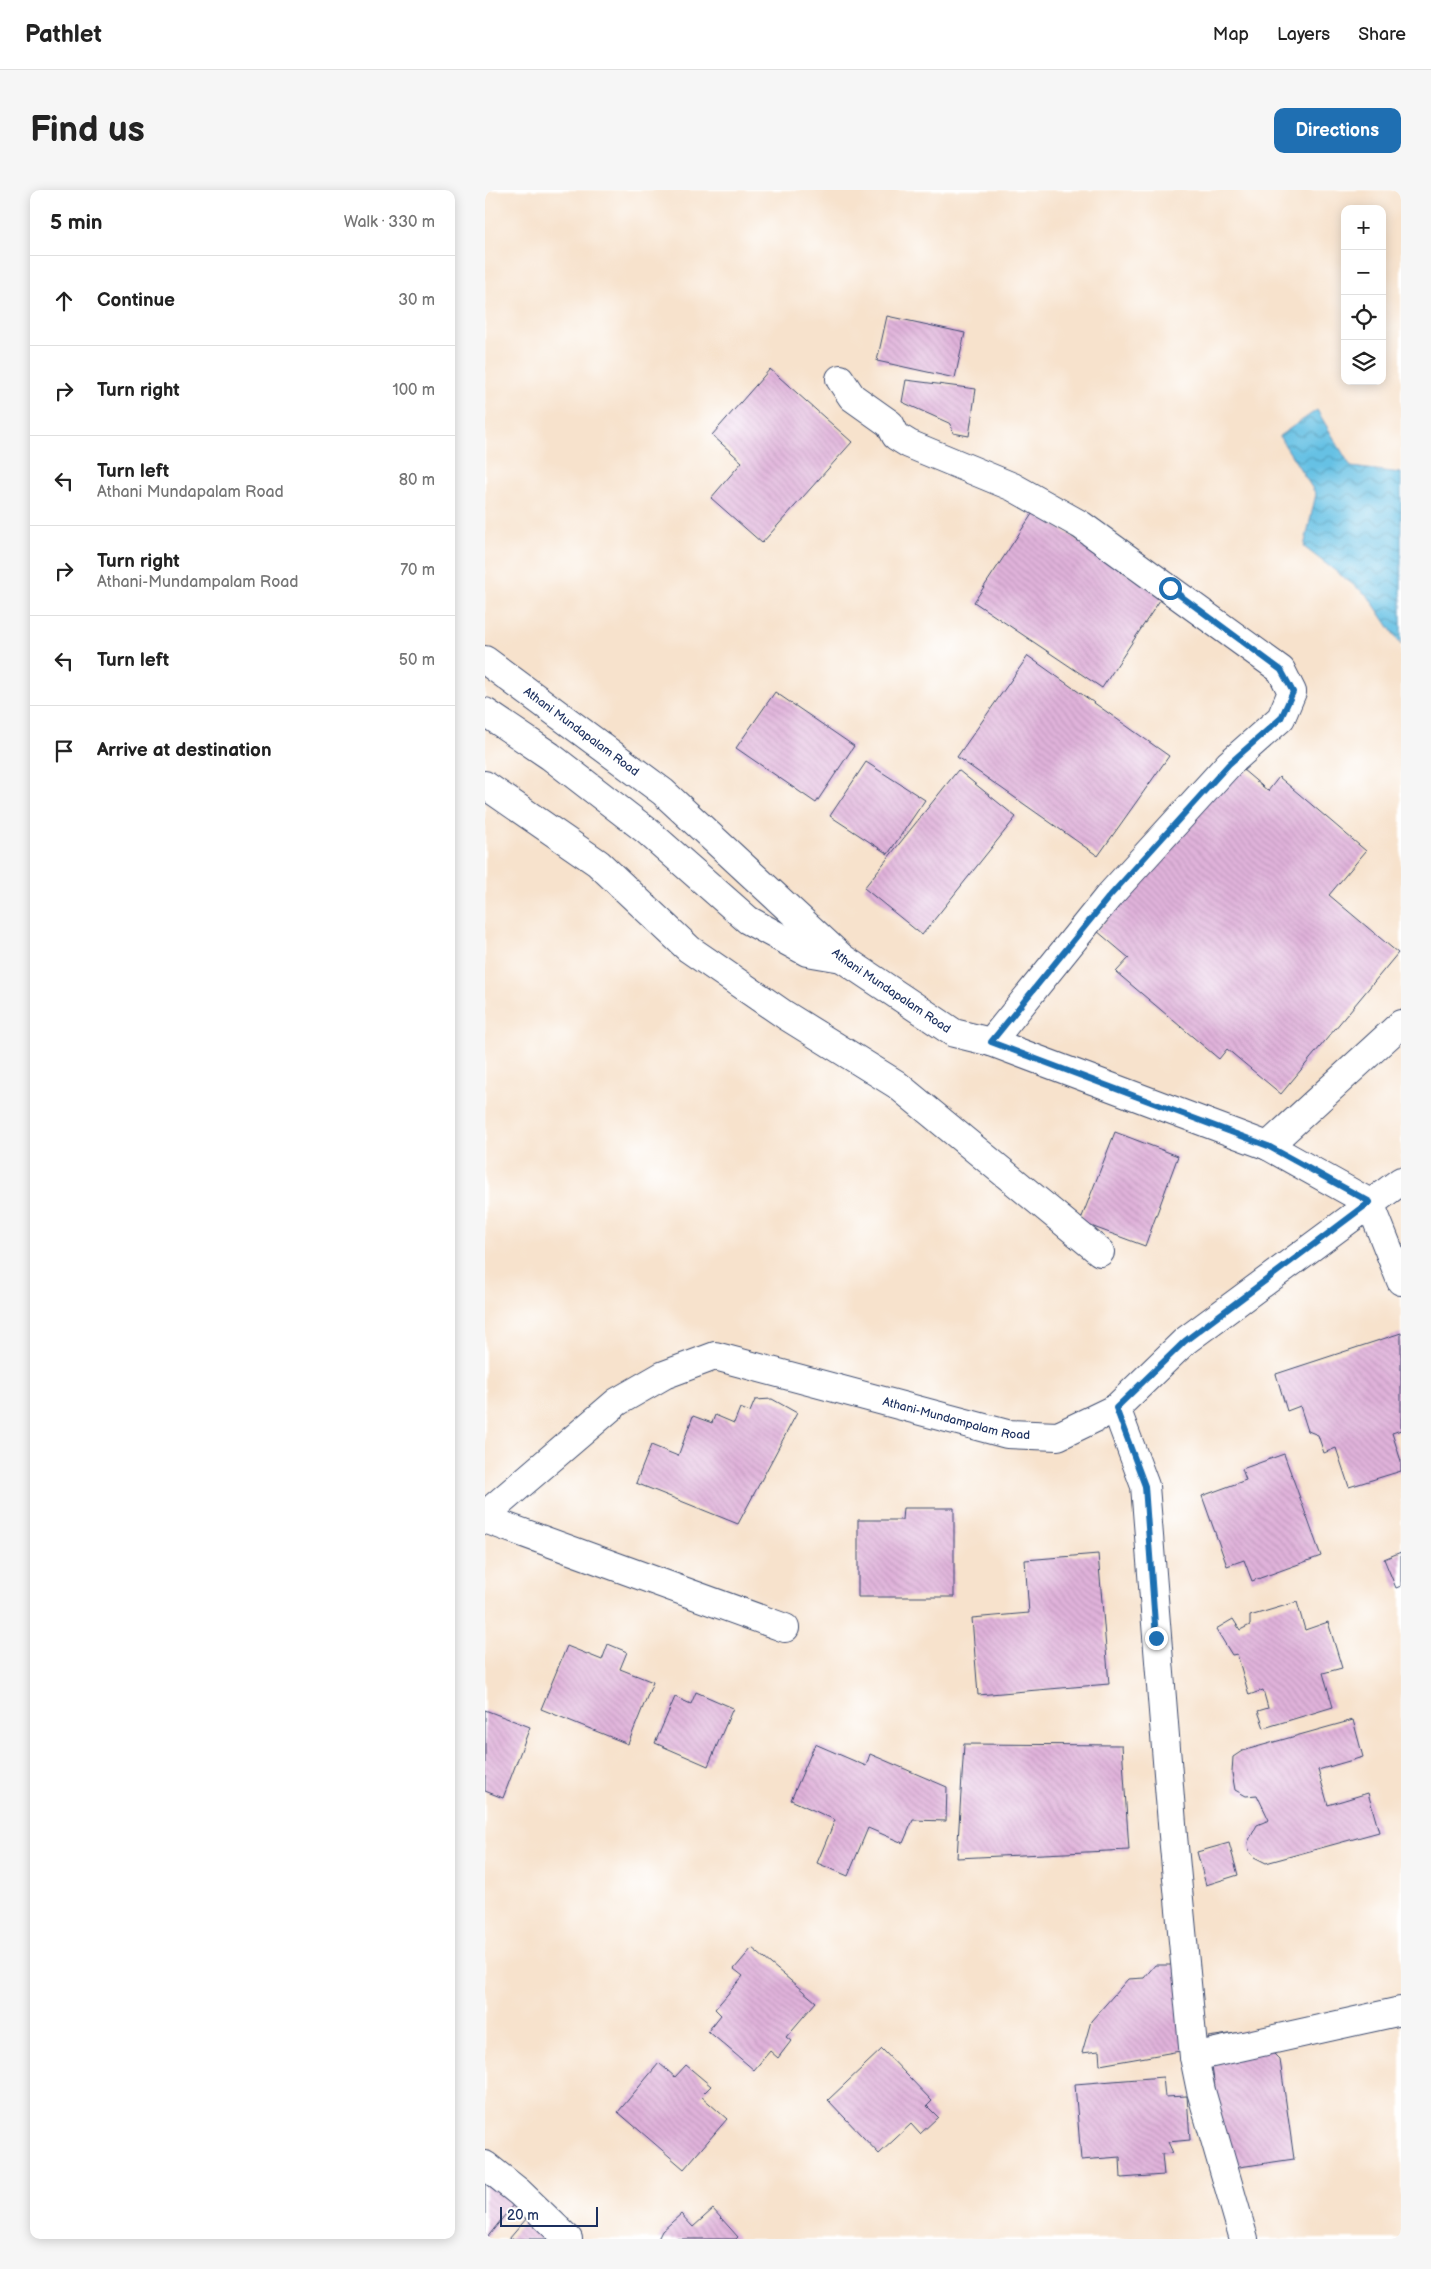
<!DOCTYPE html>
<html lang="en">
<head>
<meta charset="utf-8">
<style>
  body { margin:0; font-family:"Balsamiq Sans",sans-serif; background:#f6f6f6; color:#222 }
  .controls { position:absolute; right:15px; top:15px; display:grid; overflow:hidden; border-radius:10px; box-shadow:0 2px 12px #0003 }
  .controls button { width:45px; height:45px; display:grid; place-items:center; padding:0; border:0; border-bottom:1px solid #e0e0e0; background:#fff; color:#222; font:25px sans-serif }
  .scale { position:absolute; left:15px; bottom:12px; width:98px; box-sizing:border-box; padding-left:5px; border:2px solid #1b2f5e; border-top:0; font-size:14px; line-height:18px; white-space:nowrap; color:#1b2f5e; -webkit-text-stroke:4px #fff; paint-order:stroke }
  .stop { position:absolute; width:15px; height:15px; margin:-11px; border:4px solid #1f6fb2; border-radius:50%; background:#fff }
  .stop.end { background:#1f6fb2; border-color:#fff; box-shadow:0 1px 5px #0008 }
  .list { margin:0; padding:0; list-style:none }
  h2 { display:flex; justify-content:space-between; align-items:center; height:65px; margin:0; padding:0 20px; font-size:21px }
  h2 small { font-size:16px; font-weight:400; color:#767676 }
  .list li { display:grid; grid-template-columns:32px 1fr auto; gap:15px; align-items:center; box-sizing:border-box; height:90px; padding:0 20px; border-top:1px solid #e0e0e0 }
  .list b { display:block; font-size:19px; white-space:nowrap }
  .list p { margin:0; font-size:16px; white-space:nowrap; color:#767676 }
  .list em { font-size:16px; font-style:normal; color:#767676 }
  .icon { flex:none; width:28px; height:28px; fill:none; stroke:currentColor; stroke-width:2; stroke-linecap:round; stroke-linejoin:round }
  .map { position:relative; flex:none; width:916px; height:2049px; overflow:hidden; border-radius:10px }
  header { display:flex; align-items:center; gap:30px; box-sizing:border-box; height:70px; padding:0 25px; background:#fff; border-bottom:1px solid #e0e0e0 }
  header strong { font-size:24px }
  nav { display:flex; gap:28px; margin-inline-start:auto; font-size:18px }
  .intro { display:flex; align-items:center; justify-content:space-between; box-sizing:border-box; height:120px; padding:0 30px }
  h1 { margin:0; font-size:35px }
  .button { padding:12px 22px; border-radius:10px; background:#1f6fb2; color:#fff; font-size:18px; font-weight:700 }
  main { display:flex; gap:30px; padding:0 30px }
  aside { flex:1; background:#fff; border-radius:10px; box-shadow:0 2px 12px #0003 }
  .map>svg:first-child { display:block }
  .water { fill:url(#water-waves); stroke:#4078a1 }
  .building { fill:url(#building-back-hatch) }
  .lines { fill:none; stroke-linecap:round; stroke-linejoin:round }
  .minor-casing { stroke:#3c4a6e; stroke-width:30 }
  .tertiary-casing { stroke:#3c4a6e; stroke-width:30 }
  .minor { stroke:#fff; stroke-width:28 }
  .tertiary { stroke:#fff; stroke-width:28 }
  .route { stroke:#1f6fb2; stroke-width:6 }
  .labels { text-anchor:middle; dominant-baseline:central; stroke-width:4; stroke-linejoin:round; paint-order:stroke }
  .street-label { font-size:12px; fill:#1b2f5e; stroke:#fff }
</style>
</head>
<body>
<header>
<strong>Pathlet</strong>
<nav><a>Map</a><a>Layers</a><a>Share</a></nav>
</header>
<div class="intro"><h1>Find us</h1><a class="button">Directions</a></div>
<main>
<aside>
<h2>5 min<small>Walk · 330 m</small></h2>
<ul class="list">
<li><svg class="icon" aria-label="ahead" viewBox="0 0 24 24"><path d="M12 20V5M6 11l6-6 6 6"/></svg><div><b>Continue</b></div><em>30 m</em></li>
<li><svg class="icon" aria-label="right" viewBox="0 0 24 24"><path d="M7 20v-9h11M14 6l5 5-5 5"/></svg><div><b>Turn right</b></div><em>100 m</em></li>
<li><svg class="icon" aria-label="left" viewBox="0 0 24 24"><path d="M17 20v-9H6M10 6l-5 5 5 5"/></svg><div><b>Turn left</b><p>Athani Mundapalam Road</p></div><em>80 m</em></li>
<li><svg class="icon" aria-label="right" viewBox="0 0 24 24"><path d="M7 20v-9h11M14 6l5 5-5 5"/></svg><div><b>Turn right</b><p>Athani-Mundampalam Road</p></div><em>70 m</em></li>
<li><svg class="icon" aria-label="left" viewBox="0 0 24 24"><path d="M17 20v-9H6M10 6l-5 5 5 5"/></svg><div><b>Turn left</b></div><em>50 m</em></li>
<li><svg class="icon" aria-label="arrive" viewBox="0 0 24 24"><path d="M6 21V4h12l-3 4 3 4H6"/></svg><div><b>Arrive at destination</b></div></li>
</ul>
</aside>
<div class="map">
<svg width="916" height="2049" viewBox="0 0 916 2049">
  <defs>
    <pattern id="water-waves" width="16" height="10" patternUnits="userSpaceOnUse" patternTransform="scale(1.25)"><rect width="16" height="10" fill="#66c1e4"/><path d="M0 5q4-4 8 0t8 0" fill="none" stroke="#539dbc"/></pattern>
    <pattern id="building-back-hatch" width="6" height="6" patternUnits="userSpaceOnUse" patternTransform="scale(1.25)"><rect width="6" height="6" fill="#e0b2da"/><path d="M-1 5l2 2M0 0l6 6M5-1l2 2" fill="none" stroke="#c099be"/></pattern>
  </defs>
  <rect width="100%" height="100%" fill="#fff"/>
  <filter id="ink" filterUnits="userSpaceOnUse"><feTurbulence type="fractalNoise" baseFrequency=".02" numOctaves="2"/><feDisplacementMap in="SourceGraphic" scale="10" xChannelSelector="R" yChannelSelector="G"/><feConvolveMatrix kernelMatrix="1 2 1 2 8 2 1 2 1" color-interpolation-filters="sRGB"/></filter>
  <filter id="wash" filterUnits="userSpaceOnUse"><feTurbulence type="fractalNoise" baseFrequency=".0096" numOctaves="4" result="noise"/><feDisplacementMap in="SourceGraphic" scale="20" xChannelSelector="R" yChannelSelector="G"/><feGaussianBlur stdDeviation="1.12" result="paint"/><feColorMatrix in="noise" values="0 0 0 0 0 0 0 0 0 0 0 0 0 0 0 0 0 1.4 0 .05"/><feComposite in="paint" operator="in"/></filter>
  <g filter="url(#wash)">
    <rect width="100%" height="100%" fill="#f7e2cc"/>
    <path class="water" d="M832,220L866,277L916,283V455L883,406L819,357L831,304L794,246Z"/>
    <g id="blocks">
      <path class="building" d="M402,126L480,143L470,188L392,171Z
        M285,179L367,252L277,353L226,308L257,272L227,245Z
        M421,190L491,199L484,246L468,243L466,234L417,212Z
        M549,321L677,407L617,498L489,412Z
        M543,466L684,566L613,666L472,567Z
        M290,502L369,556L331,613L251,558Z
        M381,572L440,610L403,664L345,626Z
        M751,574L783,601L794,587L881,661L844,705L913,763L796,904L742,859L734,869L631,782L644,768L612,741Z
        M473,580L531,627L437,745L379,698Z
        M630,942L693,966L660,1056L595,1032Z
        M916,1143V1240L907,1243L916,1271V1281L864,1297L851,1258L839,1263L833,1245L823,1241L815,1216L802,1221L791,1184Z
        M287,1209L312,1223L253,1334L151,1293L166,1255L193,1266L208,1226L227,1233L230,1225L249,1233L255,1218L265,1222L270,1210Z
        M799,1264L836,1366L767,1391L759,1370L742,1376L717,1306L761,1290L757,1279Z
        M418,1318H469V1407H373V1330H417Z
        M916,1362V1396L911,1398L899,1369Z
        M613,1364L624,1494L493,1505L487,1428L544,1423L540,1370Z
        M812,1412L820,1440L843,1432L857,1478L838,1483L848,1517L779,1538L773,1521L783,1518L778,1500L764,1505L752,1464L747,1465L731,1439L748,1429L755,1440L765,1435V1426Z
        M123,1454L142,1462L135,1479L168,1492L143,1554L56,1519L82,1456L117,1470Z
        M211,1502L248,1518L223,1576L170,1553L190,1507L206,1514Z
        M0,1520L45,1537L18,1608L0,1601Z
        M868,1530L878,1567L833,1580L843,1615L883,1603L894,1642L781,1673L769,1667L764,1661L763,1652L772,1635L784,1630L772,1605L761,1606L750,1600L747,1583L748,1567L757,1561Z
        M330,1554L381,1576L385,1564L462,1597L461,1631L428,1630L418,1653L383,1638L363,1686L332,1673L350,1630L306,1610Z
        M479,1554L637,1555L644,1660L472,1668Z
        M744,1653L753,1685L721,1695L712,1662Z
        M267,1758L331,1812L301,1847L306,1851L293,1868L285,1861L269,1880L223,1841L236,1825L230,1819L258,1786L249,1779Z
        M670,1775H706L718,1857L615,1875L614,1861L597,1863L606,1831L643,1789L659,1788Z
        M785,1838L789,1864L795,1870L809,1969L741,1979L723,1847Z
        M397,1859L447,1911L442,1916L453,1927L435,1944L426,1934L394,1964L343,1910Z
        M174,1873L190,1887L201,1875L226,1896L216,1906L242,1929L199,1979L133,1922Z
        M678,1887L680,1907L702,1906L705,1950L683,1952L688,1963L677,1964L679,1985L636,1988L635,1967L596,1970L590,1894Z
        M0,1984L32,2010L1,2049H0Z
        M228,2019L253,2047L251,2049H173L177,2041L196,2024L208,2037Z
        M42,2028L66,2049H24Z"/>
    </g>
  </g>
  <g filter="url(#ink)">
    <use href="#blocks" fill-opacity="0" stroke="#3c4a6e" stroke-width="1"/>
    <g class="lines">
      <defs>
        <g id="minor">
          <path d="M355,189L367,207L405,234L411,246L424,254L528,297L596,335L796,480L807,502L796,528L744,574L623,707L506,852"/>
          <path id="s1" d="M0,470L178,602L357,768L469,843L506,852L783,956L885,1013L916,1091"/>
          <path d="M0,522L65,566L162,641L263,730L322,762L357,768"/>
          <path d="M0,595L113,673L204,759L300,825L411,894L615,1062"/>
          <path d="M783,956L916,834"/>
          <path d="M631,1218L660,1296L688,1646L709,1867L716,1901L759,2049"/>
          <path d="M0,1329L300,1438"/>
          <path d="M709,1867L916,1821"/>
          <path d="M0,1975L34,2002L83,2049"/>
        </g>
        <g id="tertiary">
          <path id="s2" d="M0,1325L132,1212L179,1185L230,1166L522,1244L573,1246L631,1218L700,1151L916,991"/>
        </g>
      </defs>
      <use href="#minor" class="minor-casing"/>
      <use href="#tertiary" class="tertiary-casing"/>
      <use href="#minor" class="minor"/>
      <use href="#tertiary" class="tertiary"/>
    </g>
  </g>
  <g class="lines" filter="url(#ink)">
    <path class="route" d="M671,1448L660,1296L631,1218L700,1151L885,1012L783,956L506,852L623,708L744,574L796,528L808,502L796,480L685,398"/>
  </g>
  <g class="labels">
    <g class="street-label">
      <text stroke="none"><textPath href="#s1" startOffset="120">Athani Mundapalam Road</textPath></text>
      <text stroke="none"><textPath href="#s1" startOffset="525">Athani Mundapalam Road</textPath></text>
      <text stroke="none"><textPath href="#s2" startOffset="532">Athani-Mundampalam Road</textPath></text>
    </g>
  </g>
</svg>
<div class="controls">
<button>+</button>
<button>−</button>
<button><svg class="icon" aria-label="locate" viewBox="0 0 24 24"><circle cx="12" cy="12" r="6"/><path d="M12 2v4M12 18v4M2 12h4M18 12h4"/></svg></button>
<button><svg class="icon" aria-label="layers" viewBox="0 0 24 24"><path d="M12 4l9 5-9 5-9-5zM3 14l9 5 9-5"/></svg></button>
</div>
<div class="scale">20 m</div>
<div class="stop" style="left:685px;top:398px"></div>
<div class="stop end" style="left:671px;top:1448px"></div>
</div>
</main>
</body>
</html>
